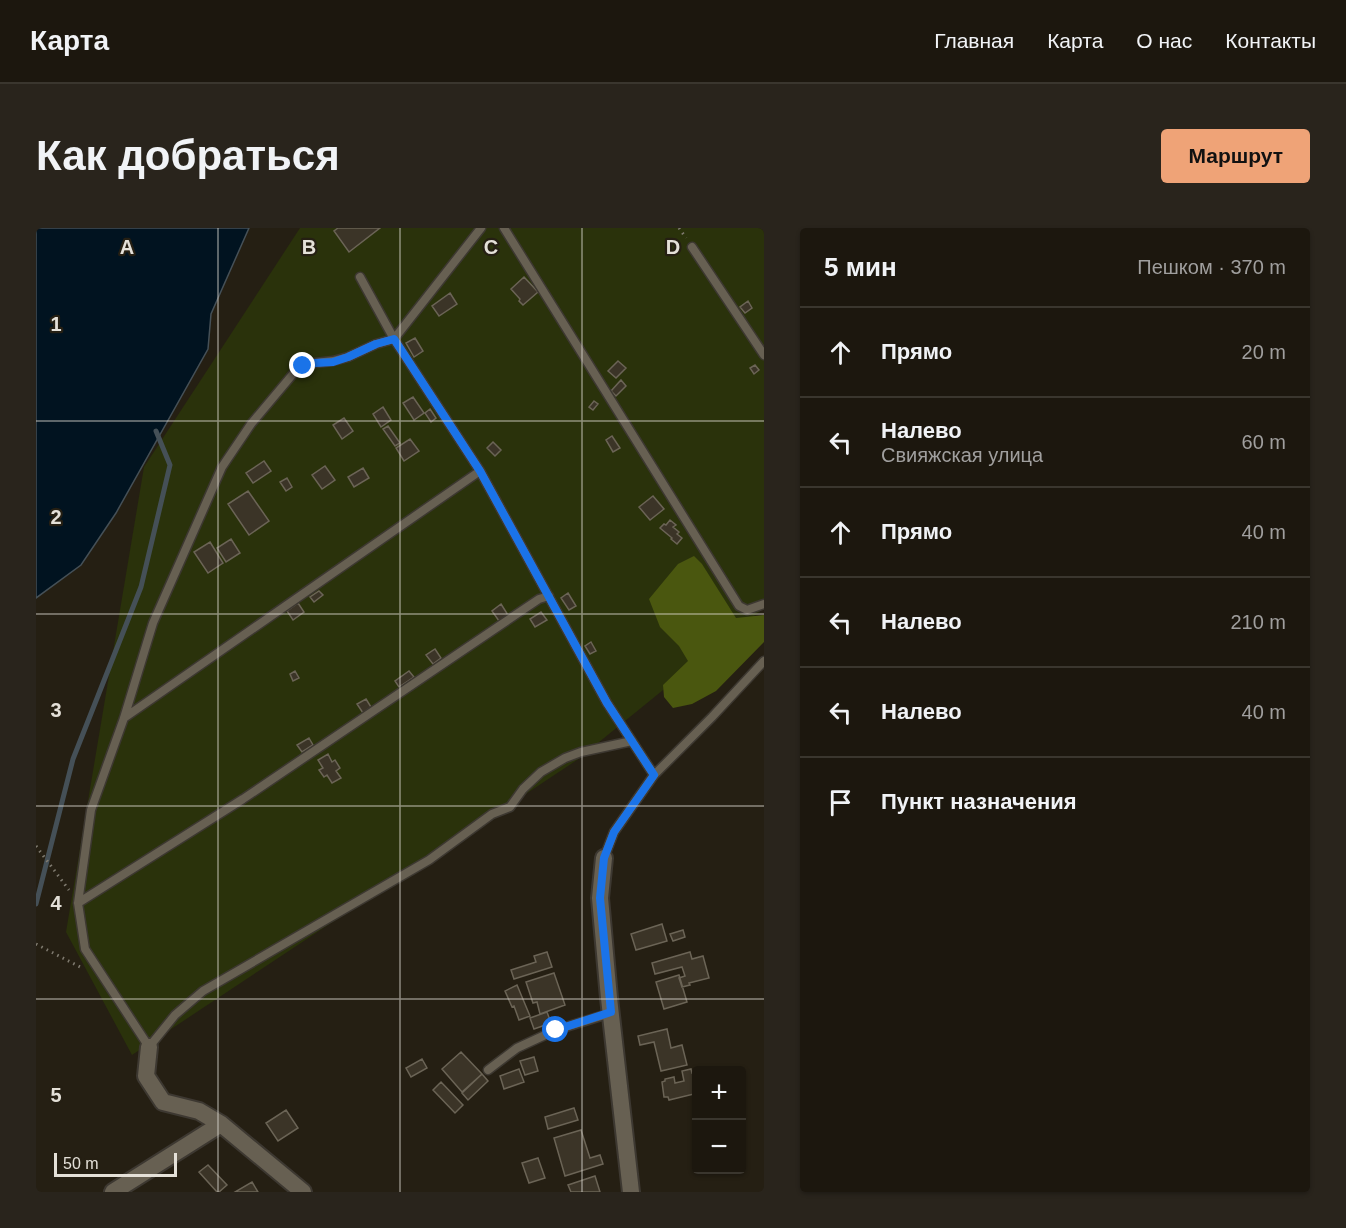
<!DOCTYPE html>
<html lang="ru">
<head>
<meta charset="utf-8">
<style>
  body { margin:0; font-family:Arial,sans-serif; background:#29241c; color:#f1f3f6 }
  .controls { position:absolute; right:18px; bottom:18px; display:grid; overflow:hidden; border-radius:6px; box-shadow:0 2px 4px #0004 }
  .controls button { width:54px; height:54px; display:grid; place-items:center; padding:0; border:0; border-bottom:2px solid #3a362e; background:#1c170e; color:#f1f3f6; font:30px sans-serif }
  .scale { position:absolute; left:18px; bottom:15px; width:123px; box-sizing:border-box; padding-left:6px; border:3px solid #e4e0d8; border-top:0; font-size:16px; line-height:21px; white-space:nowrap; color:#e4e0d8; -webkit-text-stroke:4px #251f13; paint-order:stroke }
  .stop { position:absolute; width:18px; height:18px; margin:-14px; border:4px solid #1a73e8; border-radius:50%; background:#fff }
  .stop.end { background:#1a73e8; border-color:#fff; box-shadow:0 2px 6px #0008 }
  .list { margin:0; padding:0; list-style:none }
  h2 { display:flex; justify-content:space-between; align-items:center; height:78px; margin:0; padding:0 24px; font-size:26px }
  h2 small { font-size:20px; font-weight:400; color:#a09f9e }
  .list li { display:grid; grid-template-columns:39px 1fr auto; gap:18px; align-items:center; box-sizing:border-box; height:90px; padding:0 24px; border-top:2px solid #3a362e }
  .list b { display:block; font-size:22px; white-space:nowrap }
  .list p { margin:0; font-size:20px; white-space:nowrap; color:#a09f9e }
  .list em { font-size:20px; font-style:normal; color:#a09f9e }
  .icon { flex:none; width:33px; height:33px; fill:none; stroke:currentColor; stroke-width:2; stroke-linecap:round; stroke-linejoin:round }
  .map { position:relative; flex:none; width:728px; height:964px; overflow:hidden; border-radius:6px }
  header { display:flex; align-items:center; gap:36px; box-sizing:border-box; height:84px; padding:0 30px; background:#1c170e; border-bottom:2px solid #3a362e }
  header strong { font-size:28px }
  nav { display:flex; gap:33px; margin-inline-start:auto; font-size:21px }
  .intro { display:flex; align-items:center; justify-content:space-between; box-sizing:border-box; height:144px; padding:0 36px }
  h1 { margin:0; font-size:42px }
  .button { padding:15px 27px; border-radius:6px; background:#efa377; color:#111; font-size:21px; font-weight:700 }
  main { display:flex; gap:36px; padding:0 36px }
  aside { flex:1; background:#1c170e; border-radius:6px; box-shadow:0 2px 4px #0004 }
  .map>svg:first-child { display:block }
  .green { fill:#2a320b }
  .forest { fill:#4a570f }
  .water { fill:#011320; stroke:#455057; stroke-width:1.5 }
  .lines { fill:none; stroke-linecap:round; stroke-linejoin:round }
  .stream { stroke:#455057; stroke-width:5 }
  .building { fill:#3b3427; stroke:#6b6456; stroke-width:1.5 }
  .service-casing { stroke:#3d3831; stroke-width:11 }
  .minor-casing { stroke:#3d3831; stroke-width:20 }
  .path { stroke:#7f7a6f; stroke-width:3; stroke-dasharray:1.5 4.5; stroke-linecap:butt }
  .service { stroke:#676052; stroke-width:8 }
  .minor { stroke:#676052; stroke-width:16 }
  .route { stroke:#1a73e8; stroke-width:8 }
  .grid { fill:none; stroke:#e4e0d8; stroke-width:1.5; stroke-opacity:0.55 }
  .grid-label { font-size:20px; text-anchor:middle; font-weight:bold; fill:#e4e0d8; stroke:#251f13; stroke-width:4.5; stroke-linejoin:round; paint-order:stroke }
</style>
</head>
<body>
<header>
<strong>Карта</strong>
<nav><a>Главная</a><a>Карта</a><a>О нас</a><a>Контакты</a></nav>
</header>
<div class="intro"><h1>Как добраться</h1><a class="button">Маршрут</a></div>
<main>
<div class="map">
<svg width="728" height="964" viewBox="0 0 728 964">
  <rect width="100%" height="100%" fill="#251f13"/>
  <path class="green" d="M264,0H728V380L541,532L96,827L30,704L108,239Z"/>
  <path class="forest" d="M658,328L666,336L700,390L728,387V414L680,463L656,476L637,480L628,469L627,457L652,433L643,418L624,399L613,371L642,336Z"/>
  <path class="water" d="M0,0H213L175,86L172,121L80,285L45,337L0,370Z"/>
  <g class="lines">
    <path class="stream" d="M0,676L37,531L105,359L134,237L120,203"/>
  </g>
  <path class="building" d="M302,0H344L313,24L298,3Z
    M488,49L502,64L487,77L483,73L484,71L475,61Z
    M414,65L421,76L403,88L396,78Z
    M712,73L716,80L709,85L704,79Z
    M379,110L387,123L378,129L370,115Z
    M582,133L590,140L580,150L572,143Z
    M719,137L723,142L718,146L714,140Z
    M585,152L590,158L580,168L575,163Z
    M377,169L388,185L378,192L367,175Z
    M558,173L562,176L557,182L553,179Z
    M347,179L355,192L345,199L337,186Z
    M394,181L400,190L395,194L389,185Z
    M308,190L317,203L306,211L297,197Z
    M352,198L364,215L359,218L347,201Z
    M576,208L584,220L577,224L570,212Z
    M374,211L383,223L368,233L360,220Z
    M457,214L465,222L459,228L451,220Z
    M228,233L235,243L217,255L210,245Z
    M289,238L299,252L286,261L276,247Z
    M327,240L333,250L318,259L312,249Z
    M251,250L256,259L250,263L244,254Z
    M212,263L233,293L213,307L192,276Z
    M617,268L628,281L614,292L603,279Z
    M634,292L640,297L637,299L643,304L641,306L646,310L641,316L635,311L636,310L624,300L628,296L630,297Z
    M195,311L204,325L190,334L181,320Z
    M174,314L187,335L172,345L158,324Z
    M283,363L287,367L278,374L274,369Z
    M532,365L540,378L533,382L525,370Z
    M262,375L268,384L257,392L251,383Z
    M465,376L472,387L463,393L456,383Z
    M505,384L511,392L499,399L494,391Z
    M555,414L560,423L554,426L549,418Z
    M399,421L405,430L397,436L390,427Z
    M259,443L263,450L257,453L254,446Z
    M373,443L378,449L363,459L359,453Z
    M330,471L335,479L327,485L321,476Z
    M273,510L277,517L266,524L261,517Z
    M292,526L296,534L299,532L304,540L300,543L305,550L296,555L291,547L288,549L283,542L287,540L282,532Z
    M626,696L631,713L600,722L595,706Z
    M647,702L649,709L637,713L634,706Z
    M511,724L516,739L478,751L475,742L500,734L498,728Z
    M654,724L656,731L667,728L673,750L653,755L654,757L646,759L643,750L649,748L646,739L619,746L616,735Z
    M518,745L529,777L504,786L501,774L497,775L490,754Z
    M643,747L651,774L628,781L620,754Z
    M481,757L494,788L483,792L478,778L476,779L469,763Z
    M511,784L515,795L498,801L494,790Z
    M631,801L635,820L646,817L651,837L625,843L618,814L604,817L602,808Z
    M425,824L446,846L426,864L406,841Z
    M498,829L502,843L489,847L484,833Z
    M386,831L391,840L375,849L370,840Z
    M483,841L488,854L468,861L464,848Z
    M655,841L656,845L660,844V860L657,861L658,866L633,872L632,869H628L626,854L629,853V851L638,849L639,855L648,853L646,843Z
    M446,846L452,853L432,872L426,865Z
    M405,854L427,877L419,885L397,862Z
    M538,880L542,892L512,901L509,889Z
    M250,882L262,900L242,913L230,895Z
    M545,902L554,930L564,927L567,936L529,948L518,910Z
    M502,930L509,950L493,955L486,935Z
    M172,937L191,957L183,964H181L163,944Z
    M559,948L564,964H535L532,957Z
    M216,954L222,964H199Z"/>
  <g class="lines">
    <defs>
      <path id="service" d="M445,0L358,111L340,116L312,129L297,133L279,135L267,138L257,146L215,196L186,239L117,395L88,490L55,582L42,675L49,721L113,819L139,787L167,763L393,632L456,586L474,579L487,561L505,544L529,530L545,524L596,513
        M468,0L703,378L711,382L728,376
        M656,19L728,127
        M324,49L358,111L444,243L571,475L618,547
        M88,490L444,243
        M568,630L578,604L618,547L676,489L728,433
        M42,675L207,571L503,371L513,368
        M452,842L481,820L520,802L575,785"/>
      <path id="minor" d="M568,630L564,670L573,770L595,964
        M113,819L110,848L127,874L163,883L185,896L267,964
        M77,964L185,896"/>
    </defs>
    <use href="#service" class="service-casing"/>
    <use href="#minor" class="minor-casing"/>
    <path class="path" d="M643,0L650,10
      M0,618L33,662
      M0,716L46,740"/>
    <use href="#service" class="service"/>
    <use href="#minor" class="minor"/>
  </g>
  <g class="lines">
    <path class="route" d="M267,138L279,135L297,134L312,129L340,116L358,111L444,243L571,475L618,547L578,604L568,630L564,670L575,784L520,802"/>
  </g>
  <path class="grid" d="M182,0V964M364,0V964M546,0V964M0,193H728M0,386H728M0,578H728M0,771H728"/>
  <g class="grid-label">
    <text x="91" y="26">A</text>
    <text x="273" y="26">B</text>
    <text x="455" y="26">C</text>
    <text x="637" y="26">D</text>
    <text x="20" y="103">1</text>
    <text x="20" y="296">2</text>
    <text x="20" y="489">3</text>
    <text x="20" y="682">4</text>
    <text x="20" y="874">5</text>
  </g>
</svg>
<div class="controls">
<button>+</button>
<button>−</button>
</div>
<div class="scale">50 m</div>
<div class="stop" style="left:520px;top:802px"></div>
<div class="stop end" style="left:267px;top:138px"></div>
</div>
<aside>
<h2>5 мин<small>Пешком · 370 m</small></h2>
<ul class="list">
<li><svg class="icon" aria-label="ahead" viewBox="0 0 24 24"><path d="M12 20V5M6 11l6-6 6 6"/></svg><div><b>Прямо</b></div><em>20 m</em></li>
<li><svg class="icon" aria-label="left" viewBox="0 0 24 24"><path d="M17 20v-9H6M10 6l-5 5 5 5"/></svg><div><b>Налево</b><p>Свияжская улица</p></div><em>60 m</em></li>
<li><svg class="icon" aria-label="ahead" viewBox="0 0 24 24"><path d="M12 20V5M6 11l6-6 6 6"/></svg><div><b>Прямо</b></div><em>40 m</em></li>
<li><svg class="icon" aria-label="left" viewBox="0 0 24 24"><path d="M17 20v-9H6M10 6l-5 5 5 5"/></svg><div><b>Налево</b></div><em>210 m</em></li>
<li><svg class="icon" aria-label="left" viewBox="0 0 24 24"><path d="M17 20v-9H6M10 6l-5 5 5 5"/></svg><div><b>Налево</b></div><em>40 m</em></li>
<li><svg class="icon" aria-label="arrive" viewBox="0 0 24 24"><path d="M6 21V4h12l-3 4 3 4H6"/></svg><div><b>Пункт назначения</b></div></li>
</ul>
</aside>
</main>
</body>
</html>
